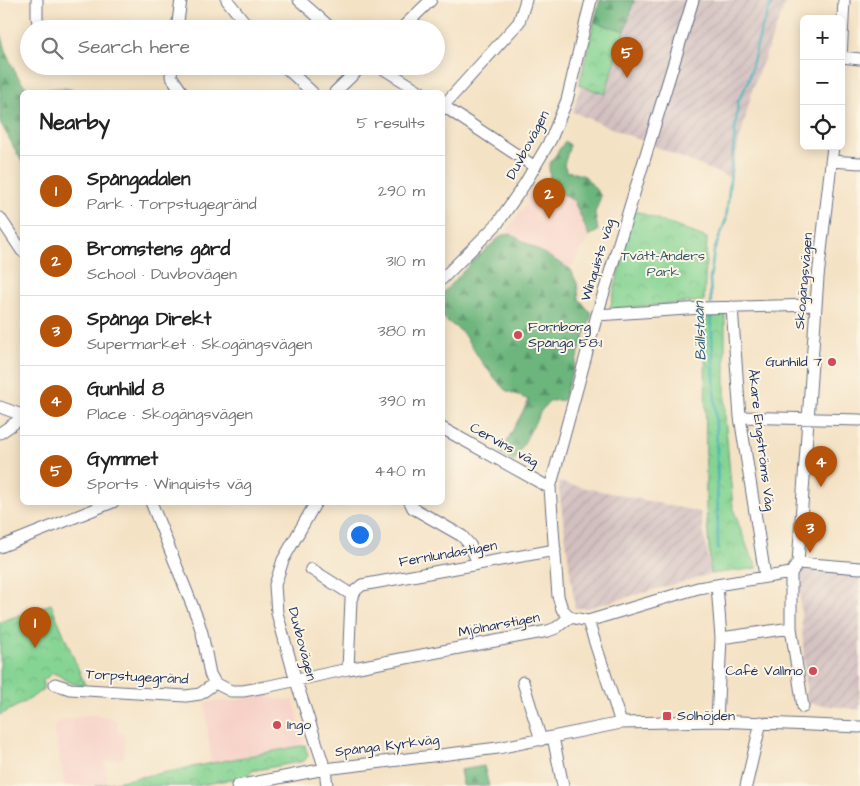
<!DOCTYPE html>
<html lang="en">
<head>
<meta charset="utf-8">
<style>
  body { margin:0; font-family:"Architects Daughter",sans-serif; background:#f2f2f2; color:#222 }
  .controls { position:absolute; right:15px; top:15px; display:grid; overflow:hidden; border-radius:8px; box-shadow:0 2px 12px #0003 }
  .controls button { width:45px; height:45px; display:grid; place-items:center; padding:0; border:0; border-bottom:1px solid #e0e0e0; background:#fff; color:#222; font:25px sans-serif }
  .you { position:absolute; left:359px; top:534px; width:18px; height:18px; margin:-12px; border:4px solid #fff; border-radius:50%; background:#1a73e8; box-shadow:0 0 0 8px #1a73e833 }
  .badge { display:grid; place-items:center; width:32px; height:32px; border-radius:50%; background:#b45309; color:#fff; font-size:16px; font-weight:700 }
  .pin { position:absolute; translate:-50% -41px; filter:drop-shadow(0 1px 2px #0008) }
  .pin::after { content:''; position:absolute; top:26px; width:18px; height:15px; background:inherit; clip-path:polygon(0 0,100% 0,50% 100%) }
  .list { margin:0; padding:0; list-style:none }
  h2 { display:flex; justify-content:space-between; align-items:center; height:65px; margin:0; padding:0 20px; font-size:21px }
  h2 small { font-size:16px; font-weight:400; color:#767676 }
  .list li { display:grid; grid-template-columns:32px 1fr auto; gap:15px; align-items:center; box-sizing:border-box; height:70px; padding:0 20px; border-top:1px solid #e0e0e0 }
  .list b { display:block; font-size:19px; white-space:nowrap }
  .list p { margin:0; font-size:16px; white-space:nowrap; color:#767676 }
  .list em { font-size:16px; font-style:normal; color:#767676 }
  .icon { flex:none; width:28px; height:28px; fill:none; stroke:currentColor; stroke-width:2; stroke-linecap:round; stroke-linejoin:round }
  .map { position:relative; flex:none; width:860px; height:786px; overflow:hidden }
  .search { position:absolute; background:#fff; box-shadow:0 2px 12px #0003; left:20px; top:20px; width:425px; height:55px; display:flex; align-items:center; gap:12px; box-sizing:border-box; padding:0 18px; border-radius:28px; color:#767676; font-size:19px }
  .panel { position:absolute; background:#fff; box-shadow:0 2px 12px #0003; left:20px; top:90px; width:425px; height:415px; border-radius:8px }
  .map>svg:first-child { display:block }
  .built { fill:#f7d1c7 }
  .industrial { fill:url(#industrial-furrows) }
  .forest { fill:url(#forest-firs); stroke:#44726e }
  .park { fill:url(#park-crowns); stroke:#508278 }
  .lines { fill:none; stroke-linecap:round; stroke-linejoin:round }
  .stream { stroke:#40b0b9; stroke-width:2.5 }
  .minor-casing { stroke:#676e82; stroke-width:13 }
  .minor { stroke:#fff; stroke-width:11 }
  .poi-dot { fill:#d1495b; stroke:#fcf5e5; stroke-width:2 }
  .labels { text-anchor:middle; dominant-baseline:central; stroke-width:4; stroke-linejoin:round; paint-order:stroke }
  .street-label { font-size:14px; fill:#1b2f5e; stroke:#fcf5e5 }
  .park-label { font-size:14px; fill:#36586b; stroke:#fcf5e5 }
  .poi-label { font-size:14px; fill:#1b2f5e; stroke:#fcf5e5; text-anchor:start }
  .water-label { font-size:15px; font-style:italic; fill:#285c7e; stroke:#fcf5e5 }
</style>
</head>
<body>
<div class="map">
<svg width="860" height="786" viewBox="0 0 860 786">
  <defs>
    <pattern id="industrial-furrows" width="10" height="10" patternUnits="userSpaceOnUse" patternTransform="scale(1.25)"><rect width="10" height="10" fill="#d2bfc0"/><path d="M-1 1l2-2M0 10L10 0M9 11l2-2" fill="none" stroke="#b4a4a7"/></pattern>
    <pattern id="forest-firs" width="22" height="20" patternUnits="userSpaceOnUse" patternTransform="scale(1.25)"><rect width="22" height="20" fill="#6cb67d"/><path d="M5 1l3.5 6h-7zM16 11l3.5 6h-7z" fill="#58946a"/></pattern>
    <pattern id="park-crowns" width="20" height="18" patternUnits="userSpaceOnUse" patternTransform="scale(1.25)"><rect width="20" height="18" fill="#86d493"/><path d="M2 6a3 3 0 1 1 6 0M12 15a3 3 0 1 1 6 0" fill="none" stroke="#73b681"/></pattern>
  </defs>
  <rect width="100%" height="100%" fill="#fcf5e5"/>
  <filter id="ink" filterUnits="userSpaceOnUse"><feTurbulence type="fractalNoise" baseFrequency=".02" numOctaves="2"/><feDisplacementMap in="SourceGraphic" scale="10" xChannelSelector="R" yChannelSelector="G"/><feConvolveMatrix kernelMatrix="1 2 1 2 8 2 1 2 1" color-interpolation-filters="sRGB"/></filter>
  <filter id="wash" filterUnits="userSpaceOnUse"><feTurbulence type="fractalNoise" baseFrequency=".0096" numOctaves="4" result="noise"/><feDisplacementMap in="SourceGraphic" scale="20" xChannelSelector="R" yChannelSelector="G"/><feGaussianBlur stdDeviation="1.12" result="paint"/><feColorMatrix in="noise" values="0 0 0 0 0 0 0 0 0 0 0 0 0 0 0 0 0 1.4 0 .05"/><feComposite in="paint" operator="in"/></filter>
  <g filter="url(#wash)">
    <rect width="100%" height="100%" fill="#f4e2c5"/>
    <path class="built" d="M539,180L574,201L589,236L570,269L511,234L508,229L528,202L526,199Z
      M261,695L275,699L294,700L304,740L297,747L211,764L205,702L232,701Z
      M94,715L112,718L118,721L119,733L125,734L124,758L105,762L107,784L95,786H65L54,729L55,725L62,721L72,718Z"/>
    <path class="industrial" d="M604,0H787L754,84L730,178L573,112Z
      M558,482L700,512L711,574L588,608H575Z
      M798,568L860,572V710L807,703Z"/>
    <path class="forest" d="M600,0H634L625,31L594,22Z
      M0,29C6,51 13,78 32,92C47,90 63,84 77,92H22V162L0,122Z
      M565,141L570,145L564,165L567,171L585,176L601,196L595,213L598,231L589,236L574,201L550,187L549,165Z
      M511,234L570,269L577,283L579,299L592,314L563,400L550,401L541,411L514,462L500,454L529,400L505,390L483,364L462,332L443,318L442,294L472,262L502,235Z
      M484,766L489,786H463L460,770Z"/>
    <path class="park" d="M594,22L625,31L605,94L579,85Z
      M633,210L707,238L704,301L610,309Z
      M725,314V417L733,508L749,552L758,568L711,574L706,508L705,317Z
      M51,604L85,685C69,686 67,678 53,673L43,680V689L30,699L0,715V622Z
      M305,745L308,756L304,761L251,771V773L243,777L196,786H95Z"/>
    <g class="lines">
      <path class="stream" d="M711,304L710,279L714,251L726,220L738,101L748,82L761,30L773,0
        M711,312L717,449L718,550"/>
    </g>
  </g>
  <g filter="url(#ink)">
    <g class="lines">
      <defs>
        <path id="minor" d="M37,0V17L39,29
          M227,0L250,29
          M299,0L332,29
          M177,29L181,0
          M401,29L431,0
          M841,57L860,59
          M841,58L844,0
          M172,66L171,76L182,92
          M284,66L312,92
          M379,66L421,92
          M335,92L362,66
          M442,105L535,167
          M443,106L519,22L526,0
          M831,161L860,163
          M0,218L22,251
          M442,279L497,224L524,185L551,139L567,100L591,0
          M732,307L740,417L765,576
          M597,315L702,308L816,305
          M0,407L22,415
          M740,417L860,420
          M442,428L550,488
          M0,433L22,418
          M151,502L198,620L202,633L210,674L215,683L231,691H243L265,687L348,669L548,631L556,628L570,617L588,621L698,588L791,573
          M316,502L283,560L275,585L277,613L296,681L325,769L327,786
          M410,502L413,508L462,536L470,545L478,563
          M0,547L113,502
          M798,563L860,568
          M311,569L352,595
          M570,617L562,609L558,596L550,488L597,315L693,0
          M588,621L621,723
          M721,638L791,628
          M348,669L351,599L356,590L362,585L555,550
          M523,682L541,740
          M55,684L70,689L186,696L200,694L215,683
          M803,707L791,628V573L798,563L818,277L833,146
          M717,721L721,638L717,585
          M553,737L563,786
          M237,786L325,769L498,748L621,723L717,721L860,727
          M746,786L761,722"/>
      </defs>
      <use href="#minor" class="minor-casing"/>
      <use href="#minor" class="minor"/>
    </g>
  </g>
  <g class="poi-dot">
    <circle cx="518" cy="335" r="5"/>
    <circle cx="832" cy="362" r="5"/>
    <circle cx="813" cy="671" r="5"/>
    <rect x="662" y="711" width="10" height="10" rx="2.5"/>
    <circle cx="277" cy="725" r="5"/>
  </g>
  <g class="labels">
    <g class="street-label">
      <text transform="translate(528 145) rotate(-62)">Duvbovägen</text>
      <text transform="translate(598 260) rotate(-73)">Winquists väg</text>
      <text transform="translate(804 281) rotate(-85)">Skogängsvägen</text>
      <text transform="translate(761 440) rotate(83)">Åkare Engströms Väg</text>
      <text transform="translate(504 445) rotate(29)">Cervins väg</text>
      <text transform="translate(448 554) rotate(-10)">Fernlundastigen</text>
      <text transform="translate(499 625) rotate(-11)">Mjölnarstigen</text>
      <text transform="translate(302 644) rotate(75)">Duvbovägen</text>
      <text transform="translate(137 677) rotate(3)">Torpstugegränd</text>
      <text transform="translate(387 746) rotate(-7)">Spånga Kyrkväg</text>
    </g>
    <g class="park-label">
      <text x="663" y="256">Tvätt-Anders<tspan x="663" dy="16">Park</tspan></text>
    </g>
    <g class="poi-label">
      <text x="528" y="327">Fornborg<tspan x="528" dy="16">Spånga 58:1</tspan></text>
      <text x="822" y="362" text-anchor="end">Gunhild 7</text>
      <text x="803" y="671" text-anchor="end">Café Vallmo</text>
      <text x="677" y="716">Solhöjden</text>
      <text x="287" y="725">Ingo</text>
    </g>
    <g class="water-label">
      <text transform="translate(700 331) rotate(-92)">Bällstaån</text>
    </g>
  </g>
</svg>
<div class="controls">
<button>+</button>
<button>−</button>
<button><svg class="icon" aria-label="locate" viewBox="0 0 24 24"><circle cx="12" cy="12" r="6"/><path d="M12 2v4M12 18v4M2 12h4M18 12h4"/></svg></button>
</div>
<div class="you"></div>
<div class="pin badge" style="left:35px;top:648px">1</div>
<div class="pin badge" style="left:549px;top:219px">2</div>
<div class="pin badge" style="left:810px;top:553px">3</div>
<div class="pin badge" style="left:821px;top:487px">4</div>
<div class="pin badge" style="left:627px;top:78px">5</div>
<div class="search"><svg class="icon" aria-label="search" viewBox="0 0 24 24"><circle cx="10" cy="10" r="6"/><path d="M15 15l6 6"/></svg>Search here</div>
<section class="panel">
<h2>Nearby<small>5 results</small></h2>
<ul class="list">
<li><span class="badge">1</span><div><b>Spångadalen</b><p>Park · Torpstugegränd</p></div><em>290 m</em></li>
<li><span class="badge">2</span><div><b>Bromstens gård</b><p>School · Duvbovägen</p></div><em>310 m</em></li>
<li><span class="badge">3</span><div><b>Spånga Direkt</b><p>Supermarket · Skogängsvägen</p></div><em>380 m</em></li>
<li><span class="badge">4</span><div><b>Gunhild 8</b><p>Place · Skogängsvägen</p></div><em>390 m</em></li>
<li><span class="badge">5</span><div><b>Gymmet</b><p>Sports · Winquists väg</p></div><em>440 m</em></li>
</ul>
</section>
</div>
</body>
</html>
